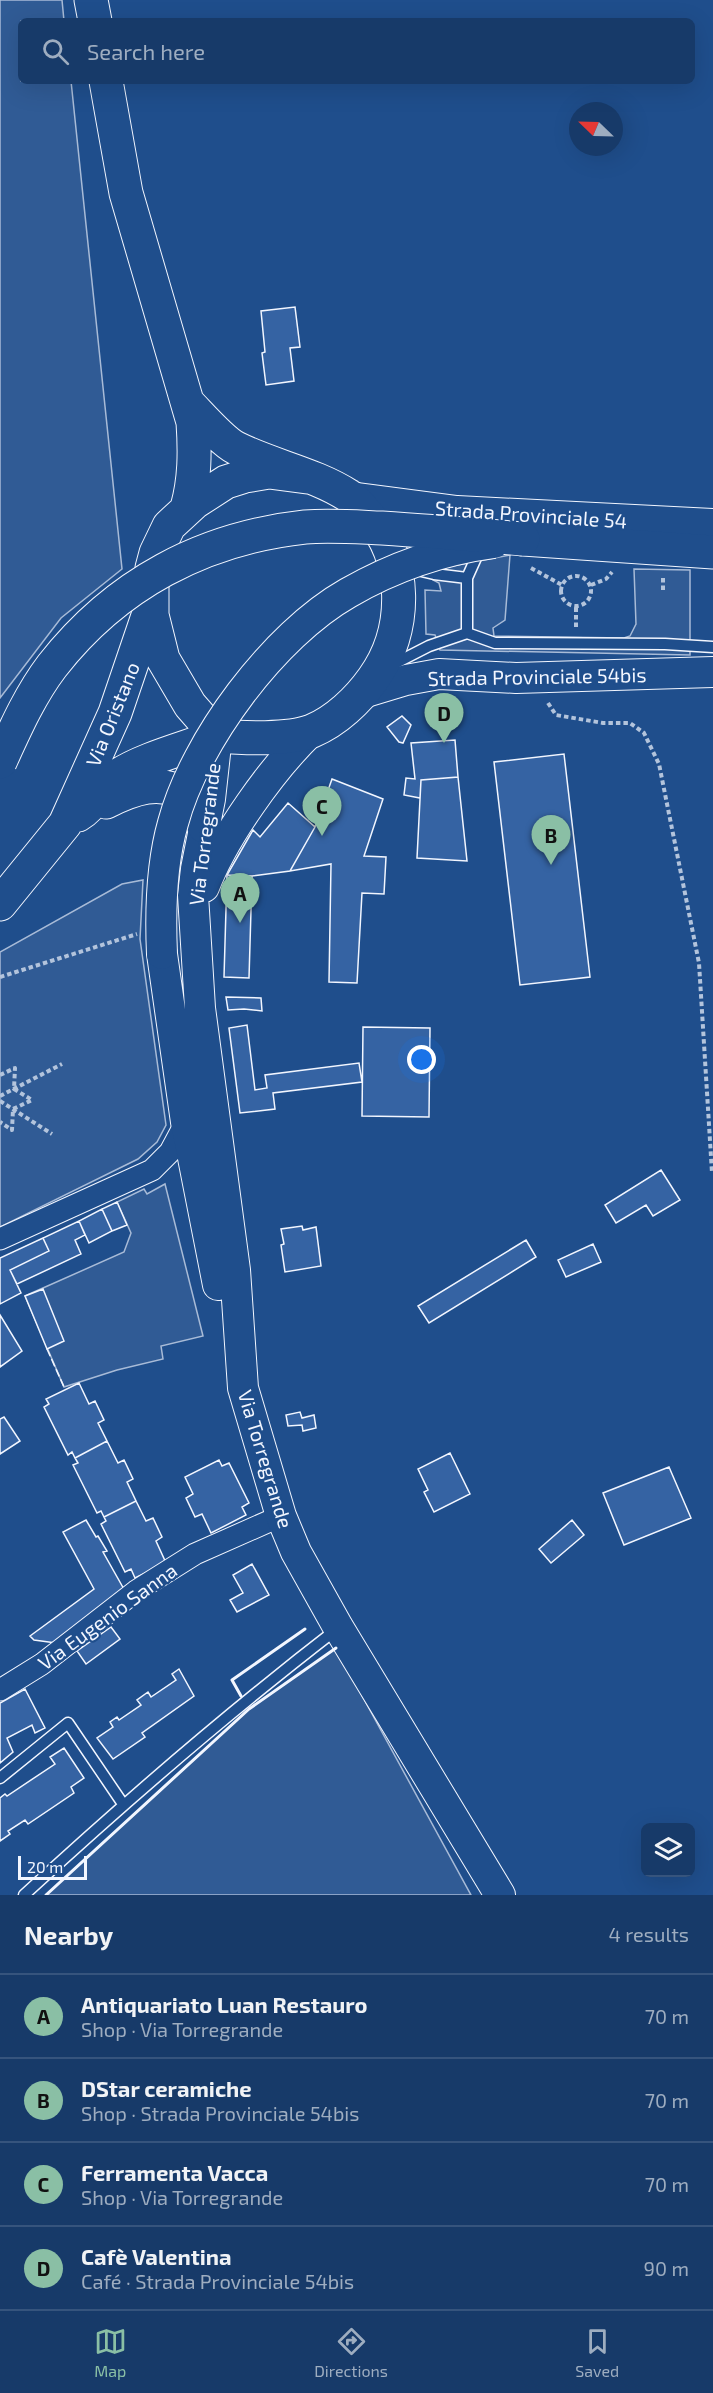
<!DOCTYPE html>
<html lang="en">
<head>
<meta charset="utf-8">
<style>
  body { margin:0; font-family:"Exo 2",sans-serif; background:#20416f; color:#f1f3f6 }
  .controls { position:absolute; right:18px; bottom:18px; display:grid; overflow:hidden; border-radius:9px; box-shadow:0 6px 24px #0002 }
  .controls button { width:54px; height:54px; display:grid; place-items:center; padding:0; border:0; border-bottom:2px solid #36547d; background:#173a69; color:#f1f3f6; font:30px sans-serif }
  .compass { position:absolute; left:569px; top:102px; width:54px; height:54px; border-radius:50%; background:#173a69; box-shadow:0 6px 24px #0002; rotate:293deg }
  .scale { position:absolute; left:18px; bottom:15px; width:69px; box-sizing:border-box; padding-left:6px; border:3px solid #f2f6ff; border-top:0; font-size:16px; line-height:21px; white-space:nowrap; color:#f2f6ff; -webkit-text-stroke:4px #1f4e8c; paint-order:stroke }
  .you { position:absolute; left:422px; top:1060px; width:21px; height:21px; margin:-15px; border:4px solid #fff; border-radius:50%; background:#1a73e8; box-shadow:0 0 0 9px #1a73e833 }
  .badge { display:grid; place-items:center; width:39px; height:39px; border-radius:50%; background:#8abfa5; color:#111; font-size:20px; font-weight:700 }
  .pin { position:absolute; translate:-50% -50px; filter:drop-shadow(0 2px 3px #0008) }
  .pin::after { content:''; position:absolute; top:32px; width:21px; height:18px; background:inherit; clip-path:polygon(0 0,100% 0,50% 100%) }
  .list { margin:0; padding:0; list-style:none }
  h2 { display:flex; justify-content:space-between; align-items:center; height:78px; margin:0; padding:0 24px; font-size:26px }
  h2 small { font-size:20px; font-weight:400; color:#9eadc0 }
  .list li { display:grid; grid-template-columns:39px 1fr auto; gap:18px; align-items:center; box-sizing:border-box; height:84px; padding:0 24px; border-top:2px solid #36547d }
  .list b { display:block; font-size:22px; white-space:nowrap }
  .list p { margin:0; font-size:20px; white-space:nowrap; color:#9eadc0 }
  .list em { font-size:20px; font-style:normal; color:#9eadc0 }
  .icon { flex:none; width:33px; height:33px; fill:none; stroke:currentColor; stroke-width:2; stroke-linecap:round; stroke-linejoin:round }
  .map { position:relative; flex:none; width:713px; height:1895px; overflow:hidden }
  .search { position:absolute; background:#173a69; box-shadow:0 6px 24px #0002; left:18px; right:18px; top:18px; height:66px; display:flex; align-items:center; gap:15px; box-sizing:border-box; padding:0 21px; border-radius:9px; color:#9eadc0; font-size:22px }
  .sheet { height:414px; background:#173a69 }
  nav { display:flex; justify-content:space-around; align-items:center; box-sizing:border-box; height:84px; border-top:2px solid #36547d; background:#173a69; font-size:16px; color:#9eadc0 }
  nav a { display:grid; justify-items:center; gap:3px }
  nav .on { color:#8abfa5 }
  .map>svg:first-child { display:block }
  .built { fill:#305b95; stroke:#a8bbd7; stroke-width:1.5 }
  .building { fill:#3563a3; stroke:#f2f6ff; stroke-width:1.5 }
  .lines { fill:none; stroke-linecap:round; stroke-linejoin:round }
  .service-casing { stroke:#f2f6ff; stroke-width:13 }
  .minor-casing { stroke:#f2f6ff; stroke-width:23 }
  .secondary-casing { stroke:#f2f6ff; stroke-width:32 }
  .primary-casing { stroke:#f2f6ff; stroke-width:35 }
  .path { stroke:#b3c4dc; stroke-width:4; stroke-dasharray:4.5 3; stroke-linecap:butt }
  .service { stroke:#1f4e8c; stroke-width:10 }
  .minor { stroke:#1f4e8c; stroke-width:21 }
  .secondary { stroke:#1f4e8c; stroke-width:30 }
  .primary { stroke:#1f4e8c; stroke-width:33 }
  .secondary-bridge-casing { stroke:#f2f6ff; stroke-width:32; stroke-linecap:butt }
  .primary-bridge-casing { stroke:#f2f6ff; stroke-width:35; stroke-linecap:butt }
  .secondary-bridge { stroke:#1f4e8c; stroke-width:30 }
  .primary-bridge { stroke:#1f4e8c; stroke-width:33 }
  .fence { stroke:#f2f6ff; stroke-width:1.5; stroke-dasharray:8 3; stroke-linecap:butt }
  .wall { stroke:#f2f6ff; stroke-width:3 }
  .labels { text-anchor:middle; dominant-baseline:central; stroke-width:4.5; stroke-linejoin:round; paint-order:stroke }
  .street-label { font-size:20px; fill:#f2f6ff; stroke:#1f4e8c }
</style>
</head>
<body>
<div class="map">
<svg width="713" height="1895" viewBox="0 0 713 1895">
  <rect width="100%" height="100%" fill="#1f4e8c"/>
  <path class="built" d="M0,0H62L64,21H21V81H71L122,569L61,618L0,698Z
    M510,555L505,620L493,628L494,636L624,638L630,636L636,624L634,569L690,570V655L440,650L435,635L426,634L425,590L441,591L439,583L433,580L437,569Z
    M143,880L140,939L166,1125L157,1142L138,1159L0,1227V952L122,884Z
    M165,1184L203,1336L161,1346L163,1359L117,1370L64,1387L25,1296L124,1252L131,1233L117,1202L144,1189L147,1194Z
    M336,1648L471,1895H46L249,1709Z"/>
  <path class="building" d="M295,307L300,347L290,348L294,381L266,385L262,353L265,352L261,311Z
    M402,716L411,725L403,743L399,742L387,727Z
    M455,740L458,777L421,780L420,798L404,795L406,778L415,779L411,743Z
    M564,754L590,977L520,985L494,762Z
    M458,777L467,861L417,858L421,780Z
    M332,779L383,799L364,856L386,857L384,894L362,893L357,983L329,982L331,864L290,871L315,827Z
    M288,803L315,827L290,871L252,876L227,875L253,830L260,837Z
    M227,875L252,876L249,978L224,977Z
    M226,997L261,998L262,1011L244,1009L228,1010Z
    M247,1025L255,1090L267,1088L265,1075L359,1063L362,1082L273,1093L275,1109L240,1113L229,1028Z
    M363,1027L430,1028L429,1117L362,1116Z
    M661,1170L680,1200L653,1216L646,1205L616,1223L605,1205Z
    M117,1202L127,1225L112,1231L102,1209Z
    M102,1209L112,1231L89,1243L79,1221Z
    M79,1221L85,1235L75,1240L81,1254L17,1284L10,1270L49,1251L43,1238Z
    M302,1226L303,1230L316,1227L321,1266L285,1272L281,1245L284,1244L281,1229Z
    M43,1238L49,1251L10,1270L21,1293L0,1304V1258Z
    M526,1240L536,1257L429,1323L418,1306Z
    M593,1244L601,1262L566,1277L558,1260Z
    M43,1289L64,1341L47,1349L25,1296Z
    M0,1315L22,1351L0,1367Z
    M79,1383L89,1404L95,1401L104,1420L98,1423L107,1441L75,1458L72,1452L68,1455L44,1407L49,1404L46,1399Z
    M300,1412L302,1418L314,1415L316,1428L303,1431L302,1425L288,1426L286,1415Z
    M4,1417L20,1441L0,1454V1419Z
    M107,1441L118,1463L124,1460L133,1479L127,1482L136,1501L104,1517L101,1511L97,1513L73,1465L78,1463L75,1458Z
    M450,1453L470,1494L434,1512L424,1492L428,1490L418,1469Z
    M219,1460L222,1466L229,1463L249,1503L242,1507L246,1515L211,1533L202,1514L195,1517L186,1498L193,1494L185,1477Z
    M669,1467L691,1518L624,1545L603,1493Z
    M136,1501L146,1521L153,1518L162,1537L156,1541L166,1563L135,1578L131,1569L125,1572L101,1524L106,1521L104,1517Z
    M86,1520L96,1537L98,1536L107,1551L103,1552L125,1591L56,1643L34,1640L30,1636L94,1589L63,1532Z
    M572,1520L584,1535L551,1563L539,1549Z
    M252,1564L269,1595L237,1612L230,1600L243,1593L233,1575Z
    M111,1627L120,1639L86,1664L77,1651Z
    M179,1669L194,1696L142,1733L145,1737L113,1759L97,1738L113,1727L110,1722L117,1717L119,1720L141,1705L137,1700L148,1692L151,1697L176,1680L172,1674Z
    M25,1689L45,1728L35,1733L32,1725L7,1738L13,1752L0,1763V1703Z
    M64,1748L84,1778L71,1787L74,1793L28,1824L25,1820L8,1831L10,1834L0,1841V1798L5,1794L7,1796L55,1764L50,1757Z"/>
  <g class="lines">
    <defs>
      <path id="service" d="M417,570L434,574L467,578
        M467,633V578L480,549
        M390,666L429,646L467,633L495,643L665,644L713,647
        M0,1778L68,1723L123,1804
        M24,1895C125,1802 228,1713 337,1629"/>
      <path id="minor" d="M0,1239L152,1170L170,1152L186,1122
        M0,1690L42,1664L136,1591L195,1554L281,1516"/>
      <path id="secondary" d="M350,497L457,511L713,524
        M363,693L406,680L439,674L516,678L713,672
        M217,736L210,799L196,869L193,895L200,1008L235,1270L243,1388L281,1516L296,1552L338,1627L500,1895
        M204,887C224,836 271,770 310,732
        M162,954L186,1122L218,1285"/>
      <path id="primary" d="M91,0L95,21
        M106,81L126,193L193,422C195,452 195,479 187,508
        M187,402C199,414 222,441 236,448C272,466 315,474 349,496C356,500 363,509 368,515C408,559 408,631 373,679C358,700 336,721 312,731C289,740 242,738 217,736L190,705L163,659L152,615V568L156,553L169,526L195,502L226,482L245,476L269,472L307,477
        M523,539L713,552
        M106,802C130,790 163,776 187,798C194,805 199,817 204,826
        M78,815C94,806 101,786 117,776C145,758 186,748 217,736
        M0,904L65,824L115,713L151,607"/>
    </defs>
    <use href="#service" class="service-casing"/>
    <use href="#minor" class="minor-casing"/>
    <use href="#secondary" class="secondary-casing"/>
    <use href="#primary" class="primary-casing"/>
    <path class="path" d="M531,568L562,585
      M561 591a15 15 0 1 1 30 0a15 15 0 1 1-30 0Z
      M591,585L606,579L612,572
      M663,590V577
      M576,627V607
      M548,703L556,715L603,723H630L644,733L659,764L699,963L712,1173
      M0,977L137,934
      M0,1075L15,1068L14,1089L32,1100L13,1109L12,1130L0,1122
      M0,1096L62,1064
      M0,1101L52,1134"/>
    <use href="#service" class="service"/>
    <use href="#minor" class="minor"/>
    <use href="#secondary" class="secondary"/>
    <use href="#primary" class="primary"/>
    <defs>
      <path id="secondary-bridge" d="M162,954C160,910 161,865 173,823C195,741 274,635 348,593C393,567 442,550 494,543"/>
      <path id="primary-bridge" d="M0,762C15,729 30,695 52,666C116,584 203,538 305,527C330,525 357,527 382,528C430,531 476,535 523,539"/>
    </defs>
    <use href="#secondary-bridge" class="secondary-bridge-casing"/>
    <use href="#primary-bridge" class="primary-bridge-casing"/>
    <use href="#secondary-bridge" class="secondary-bridge"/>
    <use href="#primary-bridge" class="primary-bridge"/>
    <path class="fence" d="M47,1349L64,1387"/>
    <path class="wall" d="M241,1696L232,1680L305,1629
      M46,1895L249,1709L336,1648"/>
  </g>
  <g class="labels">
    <g class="street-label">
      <text transform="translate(531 514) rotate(4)">Strada Provinciale 54</text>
      <text transform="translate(537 676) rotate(-1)">Strada Provinciale 54bis</text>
      <text transform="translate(112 714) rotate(-68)">Via Oristano</text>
      <text transform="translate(204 834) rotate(-83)">Via Torregrande</text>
      <text transform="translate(266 1459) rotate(73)">Via Torregrande</text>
      <text transform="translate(107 1616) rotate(-36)">Via Eugenio Sanna</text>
    </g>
  </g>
</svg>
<div class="controls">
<button><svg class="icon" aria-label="layers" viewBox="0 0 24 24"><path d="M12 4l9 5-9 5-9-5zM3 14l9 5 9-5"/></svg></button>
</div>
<svg class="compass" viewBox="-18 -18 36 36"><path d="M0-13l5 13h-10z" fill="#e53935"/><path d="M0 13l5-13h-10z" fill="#9eadc0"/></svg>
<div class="scale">20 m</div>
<div class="you"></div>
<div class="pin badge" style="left:240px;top:923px">A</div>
<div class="pin badge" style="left:551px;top:865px">B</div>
<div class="pin badge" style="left:322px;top:836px">C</div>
<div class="pin badge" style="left:444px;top:743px">D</div>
<div class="search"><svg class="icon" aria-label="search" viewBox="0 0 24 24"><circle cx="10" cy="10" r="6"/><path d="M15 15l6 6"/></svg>Search here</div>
</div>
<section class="sheet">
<h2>Nearby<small>4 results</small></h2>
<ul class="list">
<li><span class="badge">A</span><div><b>Antiquariato Luan Restauro</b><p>Shop · Via Torregrande</p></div><em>70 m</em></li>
<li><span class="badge">B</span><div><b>DStar ceramiche</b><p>Shop · Strada Provinciale 54bis</p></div><em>70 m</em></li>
<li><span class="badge">C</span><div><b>Ferramenta Vacca</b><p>Shop · Via Torregrande</p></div><em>70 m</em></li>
<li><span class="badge">D</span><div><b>Cafè Valentina</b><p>Café · Strada Provinciale 54bis</p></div><em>90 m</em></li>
</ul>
</section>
<nav>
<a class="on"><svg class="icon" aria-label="map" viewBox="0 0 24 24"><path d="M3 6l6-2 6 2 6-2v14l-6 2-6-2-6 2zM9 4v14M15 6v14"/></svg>Map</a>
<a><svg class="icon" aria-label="directions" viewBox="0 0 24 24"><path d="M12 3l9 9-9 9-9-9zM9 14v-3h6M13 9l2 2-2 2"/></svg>Directions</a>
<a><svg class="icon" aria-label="saved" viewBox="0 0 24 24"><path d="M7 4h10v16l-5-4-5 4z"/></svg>Saved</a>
</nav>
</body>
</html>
